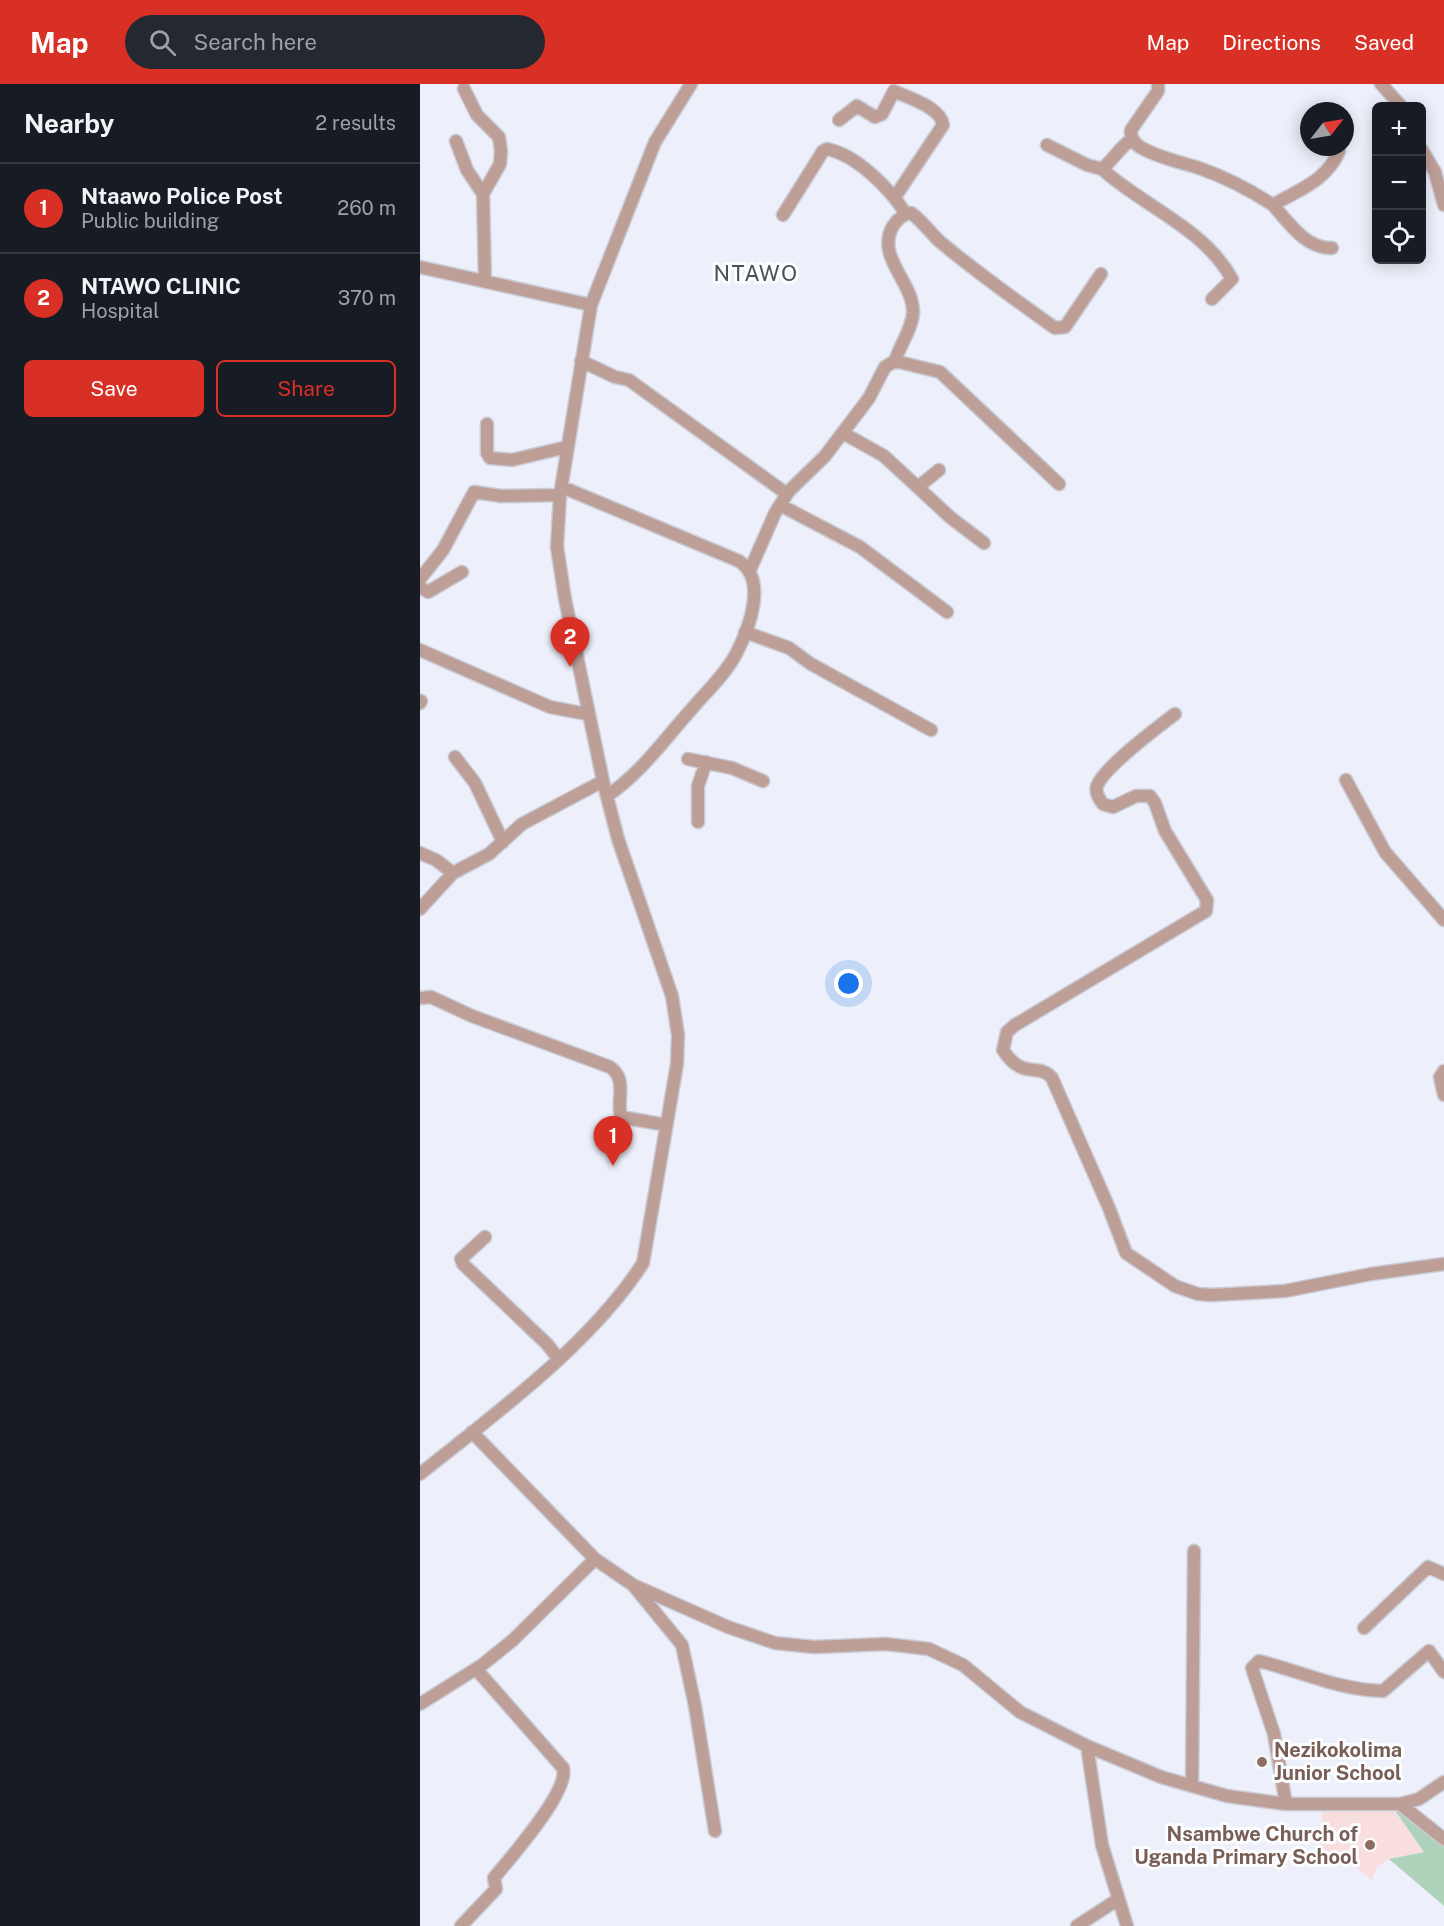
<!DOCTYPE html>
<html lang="en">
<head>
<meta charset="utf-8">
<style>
  body { margin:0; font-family:"Public Sans",sans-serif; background:#242831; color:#f1f3f6 }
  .controls { position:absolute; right:18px; top:18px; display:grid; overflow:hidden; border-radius:9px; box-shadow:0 3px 15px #0003 }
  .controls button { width:54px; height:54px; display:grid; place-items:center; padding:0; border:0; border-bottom:2px solid #363941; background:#171b24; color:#f1f3f6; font:30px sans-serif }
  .compass { position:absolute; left:880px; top:18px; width:54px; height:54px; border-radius:50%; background:#171b24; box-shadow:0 3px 15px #0003; rotate:59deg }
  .you { position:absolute; left:429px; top:900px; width:21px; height:21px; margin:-15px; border:4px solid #fff; border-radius:50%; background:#1a73e8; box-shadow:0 0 0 9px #1a73e833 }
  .badge { display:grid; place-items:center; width:39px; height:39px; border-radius:50%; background:#d93025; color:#fff; font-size:20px; font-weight:700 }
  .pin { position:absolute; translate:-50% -50px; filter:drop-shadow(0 2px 3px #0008) }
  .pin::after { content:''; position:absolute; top:32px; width:21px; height:18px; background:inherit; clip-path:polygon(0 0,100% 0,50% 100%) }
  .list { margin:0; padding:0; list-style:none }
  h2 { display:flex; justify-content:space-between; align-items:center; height:78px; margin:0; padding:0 24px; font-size:26px }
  h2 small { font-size:20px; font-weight:400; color:#9ea1a6 }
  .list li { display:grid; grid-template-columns:39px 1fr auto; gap:18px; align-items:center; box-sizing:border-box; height:90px; padding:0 24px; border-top:2px solid #363941 }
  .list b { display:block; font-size:22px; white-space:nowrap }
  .list p { margin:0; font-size:20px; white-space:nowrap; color:#9ea1a6 }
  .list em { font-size:20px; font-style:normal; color:#9ea1a6 }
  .actions { display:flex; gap:12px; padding:18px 24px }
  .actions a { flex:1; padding:14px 0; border:2px solid #d93025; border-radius:9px; text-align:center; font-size:21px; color:#d93025 }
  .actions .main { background:#d93025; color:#fff }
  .icon { flex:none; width:33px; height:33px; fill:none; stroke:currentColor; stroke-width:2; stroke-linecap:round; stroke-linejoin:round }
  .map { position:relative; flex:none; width:1024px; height:1842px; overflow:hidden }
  header { display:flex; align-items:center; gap:36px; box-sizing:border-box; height:84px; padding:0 30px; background:#d93025; color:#fff }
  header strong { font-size:28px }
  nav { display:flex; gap:33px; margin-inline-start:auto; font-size:21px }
  .search { width:420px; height:54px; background:#242831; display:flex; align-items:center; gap:15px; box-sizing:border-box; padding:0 21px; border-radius:33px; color:#9ea1a6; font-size:22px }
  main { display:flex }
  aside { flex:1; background:#171b24 }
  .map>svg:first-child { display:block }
  .education { fill:#f9dedf }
  .green { fill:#aed3ba }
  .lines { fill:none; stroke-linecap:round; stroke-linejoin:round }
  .minor-casing { stroke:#c9cbd5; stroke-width:15 }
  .minor { stroke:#be9f98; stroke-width:12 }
  .education-dot { fill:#8d6e63; stroke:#fcfdff; stroke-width:2 }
  .labels { text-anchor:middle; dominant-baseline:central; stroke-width:6; stroke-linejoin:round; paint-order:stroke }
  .education-label { font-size:20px; font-weight:bold; fill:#785e54; stroke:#fcfdff; text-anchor:start }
  .quarter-label { font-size:22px; letter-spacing:1.5px; fill:#4d4f58; stroke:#fcfdff }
</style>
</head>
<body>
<header>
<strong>Map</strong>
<div class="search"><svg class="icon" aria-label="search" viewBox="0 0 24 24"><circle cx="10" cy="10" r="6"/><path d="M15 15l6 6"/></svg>Search here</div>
<nav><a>Map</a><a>Directions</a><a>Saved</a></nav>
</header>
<main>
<aside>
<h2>Nearby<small>2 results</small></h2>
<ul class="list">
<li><span class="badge">1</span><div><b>Ntaawo Police Post</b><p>Public building</p></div><em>260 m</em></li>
<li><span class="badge">2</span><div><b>NTAWO CLINIC</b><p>Hospital</p></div><em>370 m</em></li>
</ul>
<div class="actions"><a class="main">Save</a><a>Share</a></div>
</aside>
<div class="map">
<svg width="1024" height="1842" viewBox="0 0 1024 1842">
  <rect width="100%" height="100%" fill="#edeffa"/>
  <path class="education" d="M974,1725L1004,1768L969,1775L957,1783L952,1796L934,1782L904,1777L899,1754L903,1726Z"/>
  <path class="green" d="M974,1725L983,1726L1024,1759V1822L969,1775L1004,1768Z"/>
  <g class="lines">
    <defs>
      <path id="minor" d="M738,0V7L711,46C710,53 715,61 722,64C739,74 760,78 779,84C805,93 830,106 853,121C878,106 907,97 919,67
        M961,0L981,22
        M44,5L57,31L79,53L81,67L80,80L63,110L65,198
        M419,36L437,22L455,33L462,30L474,7C488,14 521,23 523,41L475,113
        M36,57L47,86L63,110
        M627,61L667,81L682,85C694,75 699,64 712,55
        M1002,66L1015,88L1024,121
        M682,85C724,123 783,143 812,195L792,215
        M853,121C869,139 886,165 912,164
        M363,131L403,67L407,65C437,71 470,105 486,130
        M0,183L171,221
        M161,277L195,293L209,296L367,410
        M475,277C480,261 492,245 493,229C494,198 455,173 473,142C477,135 484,130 491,129C504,138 512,152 524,161C560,191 597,217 635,244L645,243L681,190
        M67,340V369L70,374L92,376L147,363
        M423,349L464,372L531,434L564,459
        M142,403L319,477C348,496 329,545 316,570C305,591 285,609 270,627C243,657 221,689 187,712
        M498,403L519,386
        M360,421L440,463L527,528
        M330,486L355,429L369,407L405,372L449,314L465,283L475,277L520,288L639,400
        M0,495L23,466L54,408L81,412L140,411
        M0,503L8,508L42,488
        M325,548L369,564L391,580L511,646
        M0,566L130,623L167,630
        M0,619L1,617
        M755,630C737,644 684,683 677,702C675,709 679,715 683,720L693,723L716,712H730L735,719L745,747L787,816L786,827L595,941L587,948L583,966C603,997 619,978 632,994L689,1124L706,1169L755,1202L778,1210L792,1211L865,1207L951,1190L1024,1180
        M35,673L55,699L83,758
        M268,675L312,684L343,697
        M926,696L965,768L1024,836
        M278,738V702L286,678
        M0,769L16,776L33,789
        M0,825L33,789L69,770L102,740L183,697
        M0,914L11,913L52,932L190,983C208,996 196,1014 201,1033L246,1041
        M1024,987L1020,993L1024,1011
        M65,1153L41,1175L43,1180L127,1260L138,1274
        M52,1348L175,1475L213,1501L308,1543L355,1559L394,1563L466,1560L509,1565L543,1581L600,1628L667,1662L741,1693L807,1712L866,1720H980L1024,1755
        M0,1390C75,1330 171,1260 223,1179L257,980L258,951L252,912L198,755L183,697L145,515L137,463L140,411L171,221L235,58L271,0
        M213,1501L262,1561L275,1622L295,1747
        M944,1544L1008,1483L1024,1490
        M0,1620L62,1581L93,1556L175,1475
        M667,1662L682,1761L707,1842
        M772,1702L774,1467
        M866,1720L854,1650L832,1584L839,1577C880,1587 919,1606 963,1607L1009,1567L1024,1588
        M980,1720L999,1715L1024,1698
        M41,1842L76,1805L74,1794C90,1774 150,1707 143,1684L56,1585
        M657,1842L697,1816"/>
    </defs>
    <use href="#minor" class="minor-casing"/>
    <use href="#minor" class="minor"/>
  </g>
  <g class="education-dot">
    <circle cx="842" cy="1678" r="6"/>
    <circle cx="950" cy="1761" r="6"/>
  </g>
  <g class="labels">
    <g class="education-label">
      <text x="854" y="1666">Nezikokolima<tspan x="854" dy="23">Junior School</tspan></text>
      <text x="938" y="1750" text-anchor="end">Nsambwe Church of<tspan x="938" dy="23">Uganda Primary School</tspan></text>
    </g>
    <g class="quarter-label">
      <text x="336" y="189">NTAWO</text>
    </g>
  </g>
</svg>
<div class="controls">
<button>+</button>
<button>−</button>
<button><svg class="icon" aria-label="locate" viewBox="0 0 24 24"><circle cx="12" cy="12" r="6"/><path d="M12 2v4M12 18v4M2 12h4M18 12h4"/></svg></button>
</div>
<svg class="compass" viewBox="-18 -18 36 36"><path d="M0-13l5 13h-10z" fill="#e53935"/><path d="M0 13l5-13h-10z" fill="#9ea1a6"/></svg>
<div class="you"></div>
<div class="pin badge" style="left:193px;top:1082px">1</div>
<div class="pin badge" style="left:150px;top:583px">2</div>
</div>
</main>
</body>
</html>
